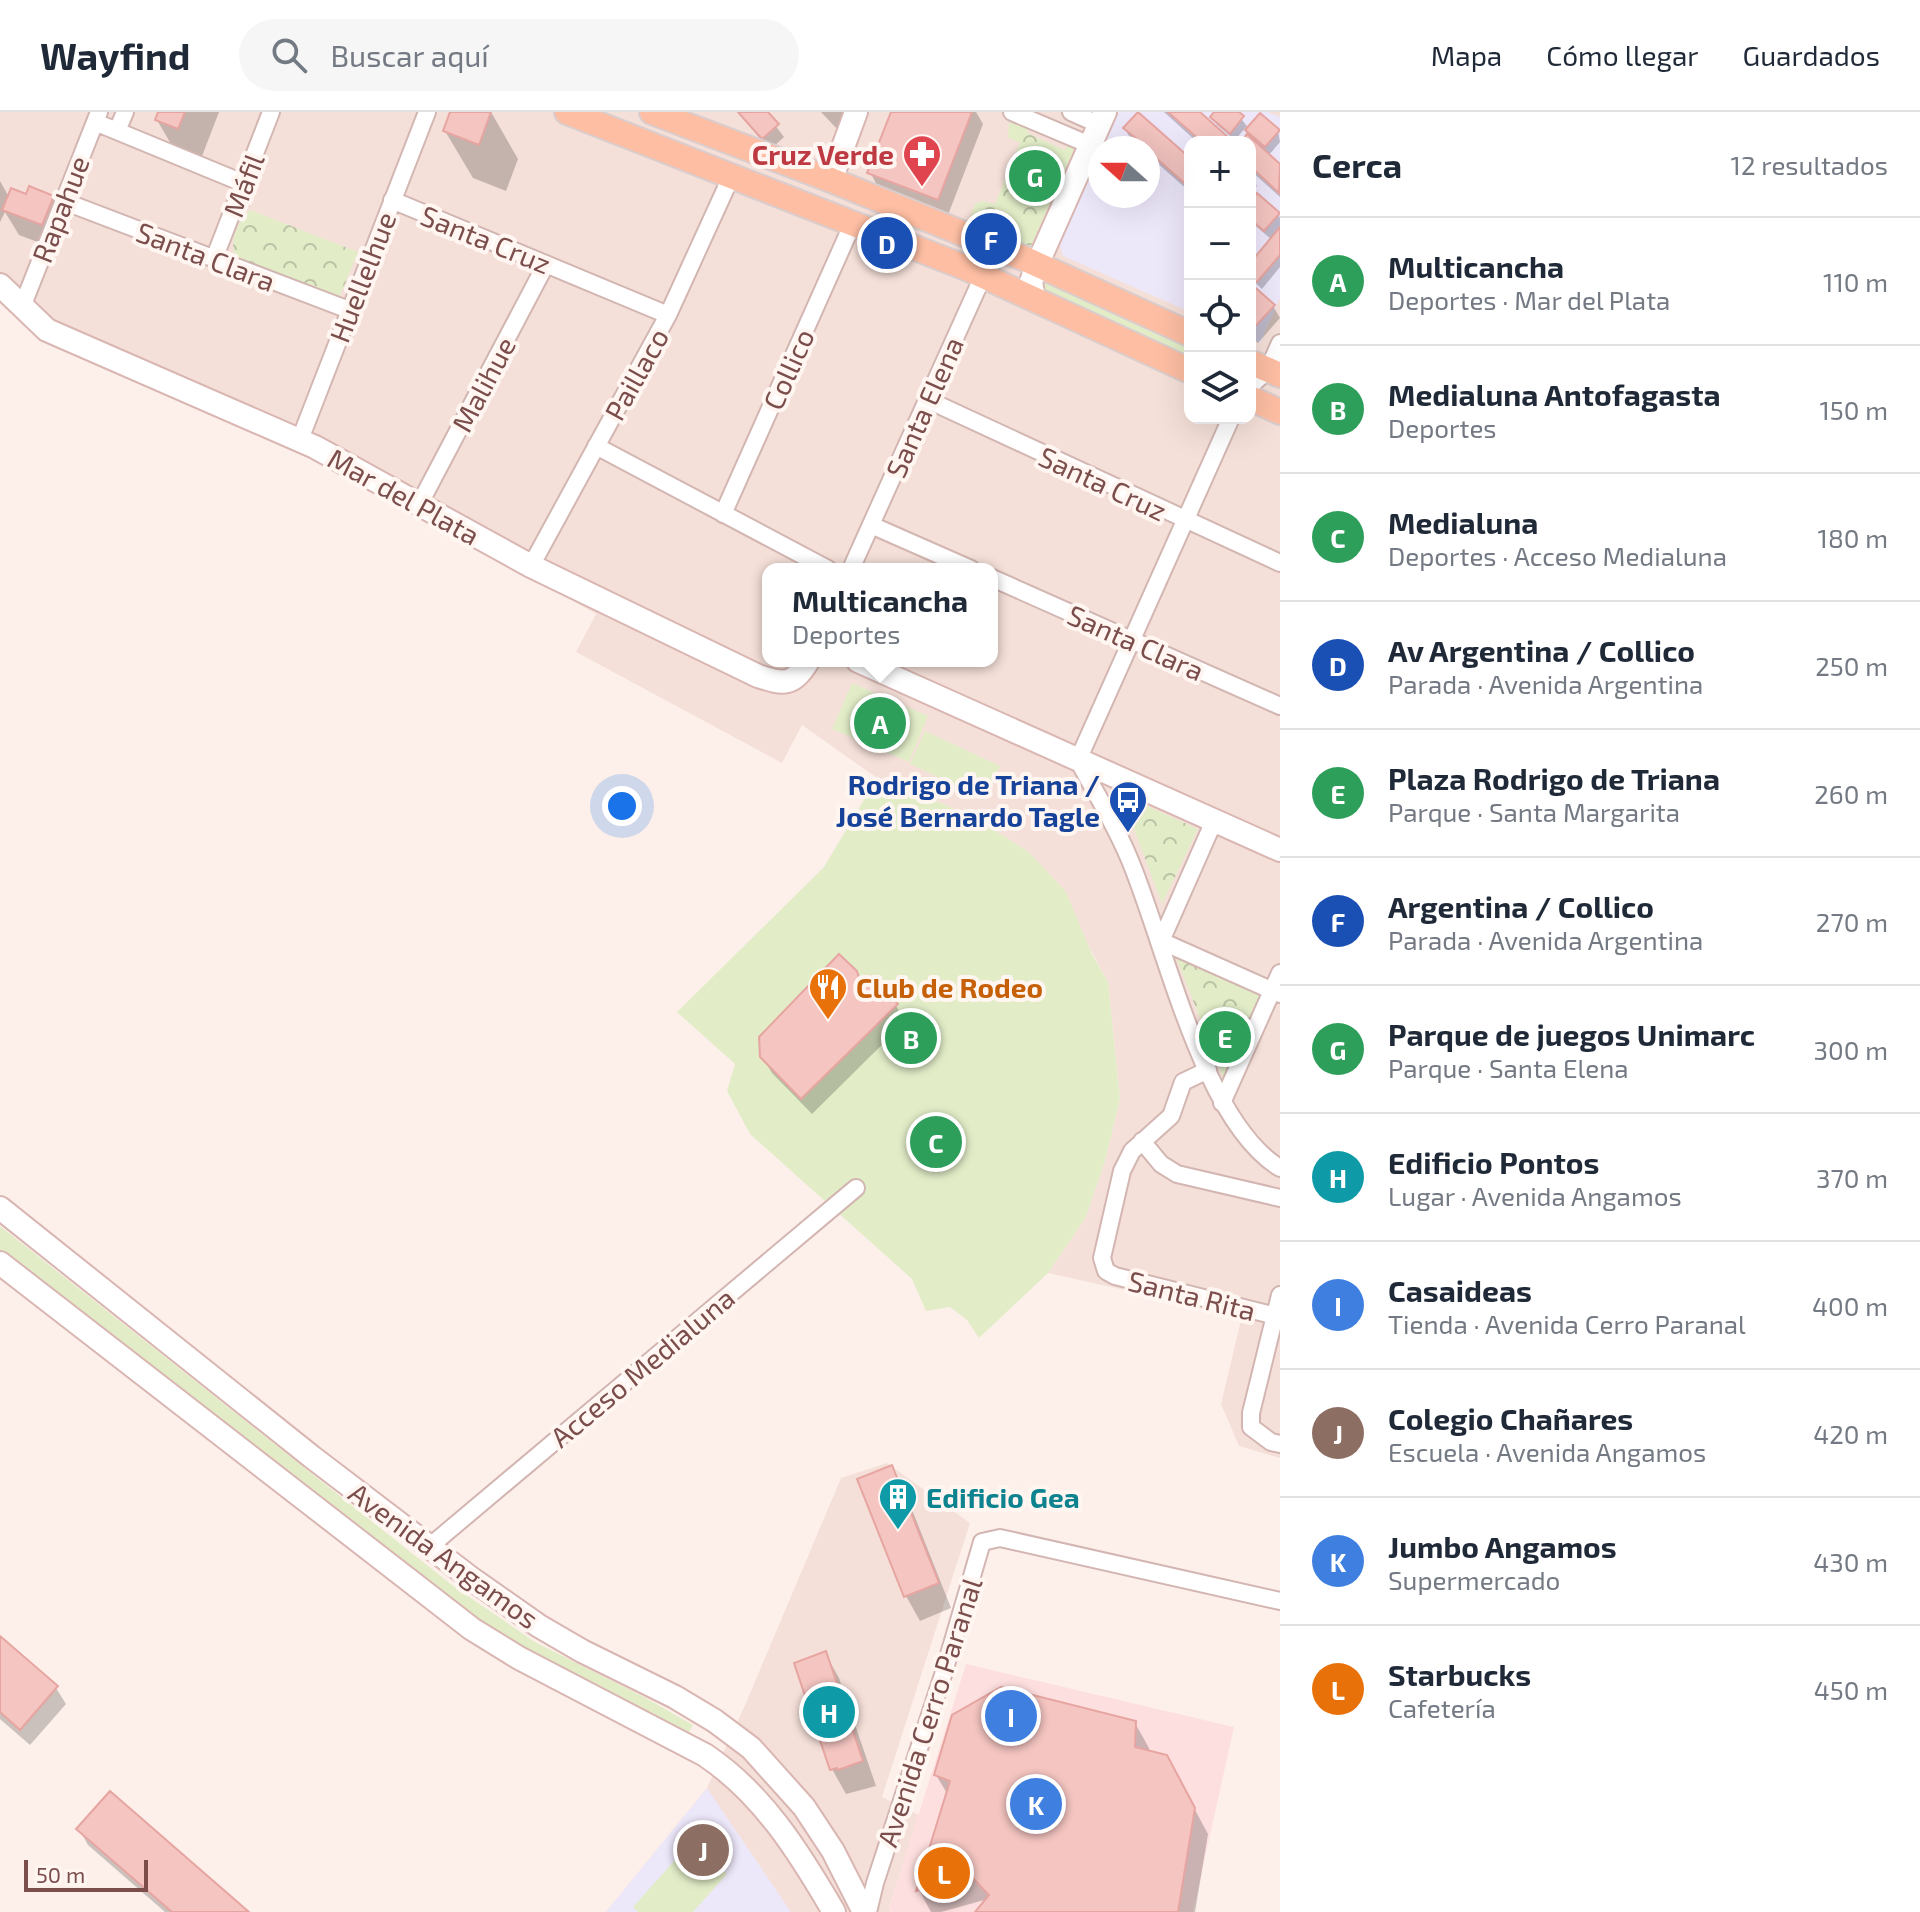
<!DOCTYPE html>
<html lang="es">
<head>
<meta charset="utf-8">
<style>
  body { margin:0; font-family:"Exo 2",sans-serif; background:#f6f6f7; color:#1f2937 }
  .controls { position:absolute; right:24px; top:24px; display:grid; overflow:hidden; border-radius:16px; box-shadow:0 8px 32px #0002 }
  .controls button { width:72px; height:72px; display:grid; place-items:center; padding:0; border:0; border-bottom:2px solid #e0e1e3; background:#fff; color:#1f2937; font:40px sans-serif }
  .compass { position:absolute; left:1088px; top:24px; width:72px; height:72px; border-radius:50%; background:#fff; box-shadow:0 8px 32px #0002; rotate:291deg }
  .scale { position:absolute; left:24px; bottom:20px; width:124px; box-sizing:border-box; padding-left:8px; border:4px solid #7b4e4c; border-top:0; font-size:22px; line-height:28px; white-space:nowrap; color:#7b4e4c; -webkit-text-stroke:6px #fff6f2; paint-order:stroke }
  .you { position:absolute; left:622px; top:694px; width:28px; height:28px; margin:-20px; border:6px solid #fff; border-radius:50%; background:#1a73e8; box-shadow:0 0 0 12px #1a73e833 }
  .badge { display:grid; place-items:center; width:52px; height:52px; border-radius:50%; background:#d93025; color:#fff; font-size:26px; font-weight:700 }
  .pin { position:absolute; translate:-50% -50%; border:4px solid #fff; box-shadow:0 2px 8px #0006 }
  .popup { position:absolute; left:762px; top:451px; width:236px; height:104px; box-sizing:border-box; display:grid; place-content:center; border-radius:16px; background:#fff; filter:drop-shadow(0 2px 6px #0005); font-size:26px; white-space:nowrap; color:#747a83 }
  .popup b { font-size:30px; color:#1f2937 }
  .popup::after { content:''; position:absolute; left:50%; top:100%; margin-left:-16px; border:16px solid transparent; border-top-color:#fff }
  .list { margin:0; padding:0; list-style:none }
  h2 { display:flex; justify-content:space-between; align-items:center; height:104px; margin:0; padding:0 32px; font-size:34px }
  h2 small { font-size:26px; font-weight:400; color:#747a83 }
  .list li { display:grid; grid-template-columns:52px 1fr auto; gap:24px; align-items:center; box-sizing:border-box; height:128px; padding:0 32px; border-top:2px solid #e0e1e3 }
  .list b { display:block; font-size:30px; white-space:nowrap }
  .list p { margin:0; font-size:26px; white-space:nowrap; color:#747a83 }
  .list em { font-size:26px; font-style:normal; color:#747a83 }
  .icon { flex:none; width:44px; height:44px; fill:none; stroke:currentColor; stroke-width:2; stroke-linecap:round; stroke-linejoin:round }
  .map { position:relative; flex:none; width:1280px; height:1800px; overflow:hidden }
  header { display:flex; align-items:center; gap:48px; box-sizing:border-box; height:112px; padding:0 40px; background:#fff; border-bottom:2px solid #e0e1e3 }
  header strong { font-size:38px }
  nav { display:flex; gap:44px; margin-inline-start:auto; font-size:28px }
  .search { width:560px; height:72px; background:#f6f6f7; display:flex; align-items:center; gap:20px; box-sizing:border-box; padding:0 28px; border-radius:44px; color:#747a83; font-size:30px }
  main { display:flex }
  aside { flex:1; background:#fff }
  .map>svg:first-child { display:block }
  .residential { fill:#f5e0d9; fill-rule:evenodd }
  .commercial { fill:#fedfdf }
  .education { fill:#ede7fa }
  .grass { fill:#e2edc8 }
  .forest { fill:url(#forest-crowns) }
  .shadow { fill:#0003 }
  .building { fill:#f4c5c1; stroke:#e7a5a1; stroke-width:2 }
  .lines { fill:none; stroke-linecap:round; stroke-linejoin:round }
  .street-casing { stroke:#d3b6b2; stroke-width:20 }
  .secondary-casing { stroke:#d9b6b2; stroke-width:26 }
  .primary-casing { stroke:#dacdcd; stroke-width:28 }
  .street { stroke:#fff; stroke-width:16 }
  .secondary { stroke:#fff; stroke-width:22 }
  .primary { stroke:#fdbea3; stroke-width:24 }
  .labels { text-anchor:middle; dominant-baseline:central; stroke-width:8; stroke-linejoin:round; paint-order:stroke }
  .health-label { font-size:28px; font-weight:bold; fill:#be3a42; stroke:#fff6f2; text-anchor:end }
  .street-label { font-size:28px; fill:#7b4e4c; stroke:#fff6f2 }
  .transit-label { font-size:28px; font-weight:bold; fill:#164399; stroke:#fff6f2; text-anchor:end }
  .food-label { font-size:28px; font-weight:bold; fill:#c56008; stroke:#fff6f2; text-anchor:start }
  .culture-label { font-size:28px; font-weight:bold; fill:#0d838f; stroke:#fff6f2; text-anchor:start }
</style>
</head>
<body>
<header>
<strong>Wayfind</strong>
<div class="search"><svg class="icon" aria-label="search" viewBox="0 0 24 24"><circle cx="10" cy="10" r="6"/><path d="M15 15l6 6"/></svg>Buscar aquí</div>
<nav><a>Mapa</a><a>Cómo llegar</a><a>Guardados</a></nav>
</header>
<main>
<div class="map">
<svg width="1280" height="1800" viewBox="0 0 1280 1800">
  <defs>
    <pattern id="forest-crowns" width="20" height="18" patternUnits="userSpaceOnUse" patternTransform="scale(2)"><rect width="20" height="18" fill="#e2edc8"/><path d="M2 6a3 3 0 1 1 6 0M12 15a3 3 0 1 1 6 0" fill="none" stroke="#bcc2a5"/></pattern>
  </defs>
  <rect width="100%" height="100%" fill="#fdf0eb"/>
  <path class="residential" d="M0,0H1280V1346L1239,1334L1221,1292L1242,1204L1048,1161L1086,1105L1105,1049L1120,987L1108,870L1082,822L1029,740L994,718L946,693L877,666L802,613L782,651L576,540L596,502L389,383L0,186ZM1190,30H1250V306H1190ZM1100,36H1148V84H1100ZM768,457H992V549H768Z
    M887,1351L970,1411L882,1685L919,1703L889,1795L891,1800H606L707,1676L746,1591L841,1366Z"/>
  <path class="commercial" d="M966,1552L1234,1615L1193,1800H892L889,1796Z"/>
  <path class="education" d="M1119,0H1268L1280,5V186L1260,231L1250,226V30H1190V200L1063,144L1059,130L1100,40V84H1148V36H1102Z
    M707,1676L791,1800H606Z"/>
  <path class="grass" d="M1045,169L1190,234V245L1041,178Z
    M852,571L928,604L909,650L832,617Z
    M925,619L1000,654L985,687L910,652Z
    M877,666L946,693L994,718L1029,740L1066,780L1092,842L1108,870L1120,987L1105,1049L1086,1105L1048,1161L979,1226L967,1208L950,1195L926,1199L912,1167L750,1022L727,979L735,952L677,900L824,755Z
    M0,1114L452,1473L535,1530L644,1585L693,1613L685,1627L480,1515L0,1140Z
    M691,1730L727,1762L693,1800H638L633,1795Z"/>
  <path class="forest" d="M1014,6L1031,11L1027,21L1065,38L1070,29L1077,32L1030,136C1011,128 980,122 971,102L975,92L983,89L995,92L1020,31L1008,25L1009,12Z
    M250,98L358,140L339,186L235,146C230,127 236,112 250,98Z
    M1136,689L1198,717L1162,792L1128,701Z
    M1175,843L1261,884L1224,967Z"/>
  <path class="shadow" d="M160,0H219L199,52L178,44L157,8Z
    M452,0H491L518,47L506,79L473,66L445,19Z
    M737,0H765L784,25L770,38Z
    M821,0H849L839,19Z
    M893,0H976L983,12L948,103L879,77L870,60Z
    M1164,0H1197L1228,30H1197Z
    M1217,0H1236L1249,17L1278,19L1280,30L1268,44L1280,54V85L1250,58V30H1243L1247,25L1255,31L1246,15L1235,28L1217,13L1212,5Z
    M1125,17L1190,49V80L1148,43V36H1140L1132,29Z
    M1250,62L1257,74L1250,81Z
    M0,69L9,85H52L67,110L56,137L19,123L5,100L0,110Z
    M1250,93L1278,102L1280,106V155L1262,177L1250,166V154L1272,128L1250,109Z
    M1250,174L1273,194L1280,206L1258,231L1250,224Z
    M855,860L863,874L896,894L905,910L812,1002L772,961L762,944Z
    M891,1355L905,1380L951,1496L920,1509L906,1484L860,1368Z
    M0,1527L56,1576L66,1592L30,1633L0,1607Z
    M825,1541L839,1566L876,1674L846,1682L832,1657Z
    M1135,1611L1149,1636V1640L1180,1670L1208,1722L1195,1800H978L988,1787L941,1800H931L919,1778L948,1683L936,1663Z
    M79,1717L246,1800H165L88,1733Z"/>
  <path class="building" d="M158,0H185L178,17L155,8Z
    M450,0H491L479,33L443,19Z
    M738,0H768L779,12L762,27Z
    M891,0H972L938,88L867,61Z
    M1138,0L1190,46V76L1148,39V36L1123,16Z
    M1168,0H1200L1228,25L1224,30H1202Z
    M1214,0H1239L1244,4L1230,22L1210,5Z
    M1260,1L1280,18L1265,35L1245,18Z
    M1247,22L1280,52L1279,81L1250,54V30H1241Z
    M29,74L54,84L42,113L2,98L11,76L26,82Z
    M1257,81L1280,101L1264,119L1250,107V90Z
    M1280,115V143L1257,170L1250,165V151Z
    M1250,171L1275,193L1250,220Z
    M839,842L857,859L861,873L870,864L898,892L801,987L760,945L759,925Z
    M892,1353L939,1471L904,1485L857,1367Z
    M0,1524L58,1574L20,1618L0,1600Z
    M826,1539L863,1649L838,1658L837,1656L830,1658L794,1551Z
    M1001,1575L1136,1609L1135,1635L1167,1643L1195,1696L1178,1800H975L989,1783L971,1764L916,1779L950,1669L934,1663L952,1603Z
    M110,1679L249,1800H172L76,1717Z"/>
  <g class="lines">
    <defs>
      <path id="street" d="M1012,0L1090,33
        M1071,0L1100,13
        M95,10L243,71
        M117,19L125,0
        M392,88L668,203
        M63,89L349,198
        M214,147L271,0
        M22,195L99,0
        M1250,274L1268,258L1280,231
        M928,288L1280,451
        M1231,306L1078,648C1095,680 1115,712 1129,746C1165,830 1202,1009 1280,1056
        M299,330L427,0
        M596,334L828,457
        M419,393L546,152
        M723,402L852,113
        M871,413L971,457
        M531,454L668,203L731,65
        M851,457L983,164L981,129
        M992,466L1280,594
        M1214,709L1161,829L1280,882
        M1208,958L1183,970L1171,1004L1132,1039L1122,1059L1102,1146L1106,1159L1115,1164L1280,1205
        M1222,991L1280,861
        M1142,1029L1161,1052L1177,1062L1280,1086
        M1280,1183L1251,1301V1315L1271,1330L1280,1332
        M429,1435L856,1076
        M868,1800L875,1771L943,1563L982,1430L1000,1426L1280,1489"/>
      <path id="secondary" d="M831,68L856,0
        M0,173L47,218L315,335L531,454L758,564C783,572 793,575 808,549
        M1034,187L1031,170L1037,153L1105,0
        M858,549L1280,738
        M0,1096L312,1345L472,1467L539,1514L582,1539L675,1585L715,1609L751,1636L804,1695L833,1739L864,1800
        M0,1151L472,1517L519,1546L705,1643C763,1682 799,1740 834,1800"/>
      <path id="primary" d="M567,0L964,155L1190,259
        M652,0L831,68L1023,146L1190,222
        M1250,250L1280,263
        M1250,286L1280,300"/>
    </defs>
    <use href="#street" class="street-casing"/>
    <use href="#secondary" class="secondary-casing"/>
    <use href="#primary" class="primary-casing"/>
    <use href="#street" class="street"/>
    <use href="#secondary" class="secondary"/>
    <use href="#primary" class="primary"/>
  </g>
  <defs>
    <symbol id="pharmacy-pin" viewBox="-11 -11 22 30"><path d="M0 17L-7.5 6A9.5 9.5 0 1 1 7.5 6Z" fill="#e0444e" stroke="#fff6f2"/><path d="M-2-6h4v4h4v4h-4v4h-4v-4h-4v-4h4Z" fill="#fff"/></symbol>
    <symbol id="bus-pin" viewBox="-11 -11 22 30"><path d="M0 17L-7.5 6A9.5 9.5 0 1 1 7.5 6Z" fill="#1a4fb4" stroke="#fff6f2"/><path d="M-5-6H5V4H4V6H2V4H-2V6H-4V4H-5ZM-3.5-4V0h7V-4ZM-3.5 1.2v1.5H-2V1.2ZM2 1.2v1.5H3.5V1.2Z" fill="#fff"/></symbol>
    <symbol id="restaurant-pin" viewBox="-11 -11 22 30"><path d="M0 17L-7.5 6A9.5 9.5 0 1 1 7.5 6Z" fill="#e8710a" stroke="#fff6f2"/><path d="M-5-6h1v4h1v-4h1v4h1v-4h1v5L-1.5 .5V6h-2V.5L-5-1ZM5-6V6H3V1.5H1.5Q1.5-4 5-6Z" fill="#fff"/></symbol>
    <symbol id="building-pin" viewBox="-11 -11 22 30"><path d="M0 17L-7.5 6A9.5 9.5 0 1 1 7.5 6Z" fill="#0f9aa8" stroke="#fff6f2"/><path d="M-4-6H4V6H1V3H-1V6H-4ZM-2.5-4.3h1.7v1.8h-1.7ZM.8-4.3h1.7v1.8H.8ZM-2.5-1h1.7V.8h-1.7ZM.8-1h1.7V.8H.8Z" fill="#fff"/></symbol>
  </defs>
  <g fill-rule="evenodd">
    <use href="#pharmacy-pin" x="900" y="20" width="44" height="60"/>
    <use href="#bus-pin" x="1106" y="666" width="44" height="60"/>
    <use href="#restaurant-pin" x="806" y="853" width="44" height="60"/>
    <use href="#building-pin" x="876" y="1363" width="44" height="60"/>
  </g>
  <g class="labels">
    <g class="health-label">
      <text x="894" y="42">Cruz Verde</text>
    </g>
    <g class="street-label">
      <text transform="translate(243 73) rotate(-69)">Máfil</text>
      <text transform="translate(60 97) rotate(-69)">Rapahue</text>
      <text transform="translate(486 127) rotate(22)">Santa Cruz</text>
      <text transform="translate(206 144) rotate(21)">Santa Clara</text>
      <text transform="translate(362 165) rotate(-69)">Huellelhue</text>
      <text transform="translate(788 257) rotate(-66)">Collico</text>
      <text transform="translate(636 262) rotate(-61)">Paillaco</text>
      <text transform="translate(483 272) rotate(-62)">Malihue</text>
      <text transform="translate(924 295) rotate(-66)">Santa Elena</text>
      <text transform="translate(1103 371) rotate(25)">Santa Cruz</text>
      <text transform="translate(404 384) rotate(29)">Mar del Plata</text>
      <text transform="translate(1136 530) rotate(24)">Santa Clara</text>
      <text transform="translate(1192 1183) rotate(14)">Santa Rita</text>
      <text transform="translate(642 1255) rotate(-40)">Acceso Medialuna</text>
      <text transform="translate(444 1443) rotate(36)">Avenida Angamos</text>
      <text transform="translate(929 1600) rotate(-72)">Avenida Cerro Paranal</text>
    </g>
    <g class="transit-label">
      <text x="1100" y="672">Rodrigo de Triana /<tspan x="1100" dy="32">José Bernardo Tagle</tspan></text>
    </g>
    <g class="food-label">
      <text x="856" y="875">Club de Rodeo</text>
    </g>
    <g class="culture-label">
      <text x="926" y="1385">Edificio Gea</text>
    </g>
  </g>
</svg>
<div class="controls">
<button>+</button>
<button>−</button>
<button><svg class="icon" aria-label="locate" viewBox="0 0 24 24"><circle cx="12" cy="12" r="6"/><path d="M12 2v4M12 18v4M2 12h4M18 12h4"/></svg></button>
<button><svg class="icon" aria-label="layers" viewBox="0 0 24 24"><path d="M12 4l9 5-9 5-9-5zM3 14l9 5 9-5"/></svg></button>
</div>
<svg class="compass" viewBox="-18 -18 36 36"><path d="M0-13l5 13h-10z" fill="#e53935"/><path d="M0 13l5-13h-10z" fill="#747a83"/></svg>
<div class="scale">50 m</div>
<div class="you"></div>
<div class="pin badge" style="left:880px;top:611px;background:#2e9e5b">A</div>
<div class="popup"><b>Multicancha</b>Deportes</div>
<div class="pin badge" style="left:911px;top:926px;background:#2e9e5b">B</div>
<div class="pin badge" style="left:936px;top:1030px;background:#2e9e5b">C</div>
<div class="pin badge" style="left:887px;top:131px;background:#1a4fb4">D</div>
<div class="pin badge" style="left:1225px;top:925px;background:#2e9e5b">E</div>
<div class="pin badge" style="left:991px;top:127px;background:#1a4fb4">F</div>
<div class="pin badge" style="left:1035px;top:64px;background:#2e9e5b">G</div>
<div class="pin badge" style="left:829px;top:1600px;background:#0f9aa8">H</div>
<div class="pin badge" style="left:1011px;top:1604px;background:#3f7fe0">I</div>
<div class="pin badge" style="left:703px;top:1738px;background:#8d6e63">J</div>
<div class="pin badge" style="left:1036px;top:1692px;background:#3f7fe0">K</div>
<div class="pin badge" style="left:944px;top:1761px;background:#e8710a">L</div>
</div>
<aside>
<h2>Cerca<small>12 resultados</small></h2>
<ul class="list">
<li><span class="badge" style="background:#2e9e5b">A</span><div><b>Multicancha</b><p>Deportes · Mar del Plata</p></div><em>110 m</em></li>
<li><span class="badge" style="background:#2e9e5b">B</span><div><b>Medialuna Antofagasta</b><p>Deportes</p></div><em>150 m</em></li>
<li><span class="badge" style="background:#2e9e5b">C</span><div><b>Medialuna</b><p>Deportes · Acceso Medialuna</p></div><em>180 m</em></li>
<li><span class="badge" style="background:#1a4fb4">D</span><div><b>Av Argentina / Collico</b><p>Parada · Avenida Argentina</p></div><em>250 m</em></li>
<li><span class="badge" style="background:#2e9e5b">E</span><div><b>Plaza Rodrigo de Triana</b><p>Parque · Santa Margarita</p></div><em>260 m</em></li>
<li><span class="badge" style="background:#1a4fb4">F</span><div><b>Argentina / Collico</b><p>Parada · Avenida Argentina</p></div><em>270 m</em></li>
<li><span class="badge" style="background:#2e9e5b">G</span><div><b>Parque de juegos Unimarc</b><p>Parque · Santa Elena</p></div><em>300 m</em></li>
<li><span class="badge" style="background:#0f9aa8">H</span><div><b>Edificio Pontos</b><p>Lugar · Avenida Angamos</p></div><em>370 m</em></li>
<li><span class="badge" style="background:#3f7fe0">I</span><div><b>Casaideas</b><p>Tienda · Avenida Cerro Paranal</p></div><em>400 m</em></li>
<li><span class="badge" style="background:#8d6e63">J</span><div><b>Colegio Chañares</b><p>Escuela · Avenida Angamos</p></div><em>420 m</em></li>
<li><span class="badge" style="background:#3f7fe0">K</span><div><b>Jumbo Angamos</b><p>Supermercado</p></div><em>430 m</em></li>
<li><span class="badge" style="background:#e8710a">L</span><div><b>Starbucks</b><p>Cafetería</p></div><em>450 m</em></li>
</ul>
</aside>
</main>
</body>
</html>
